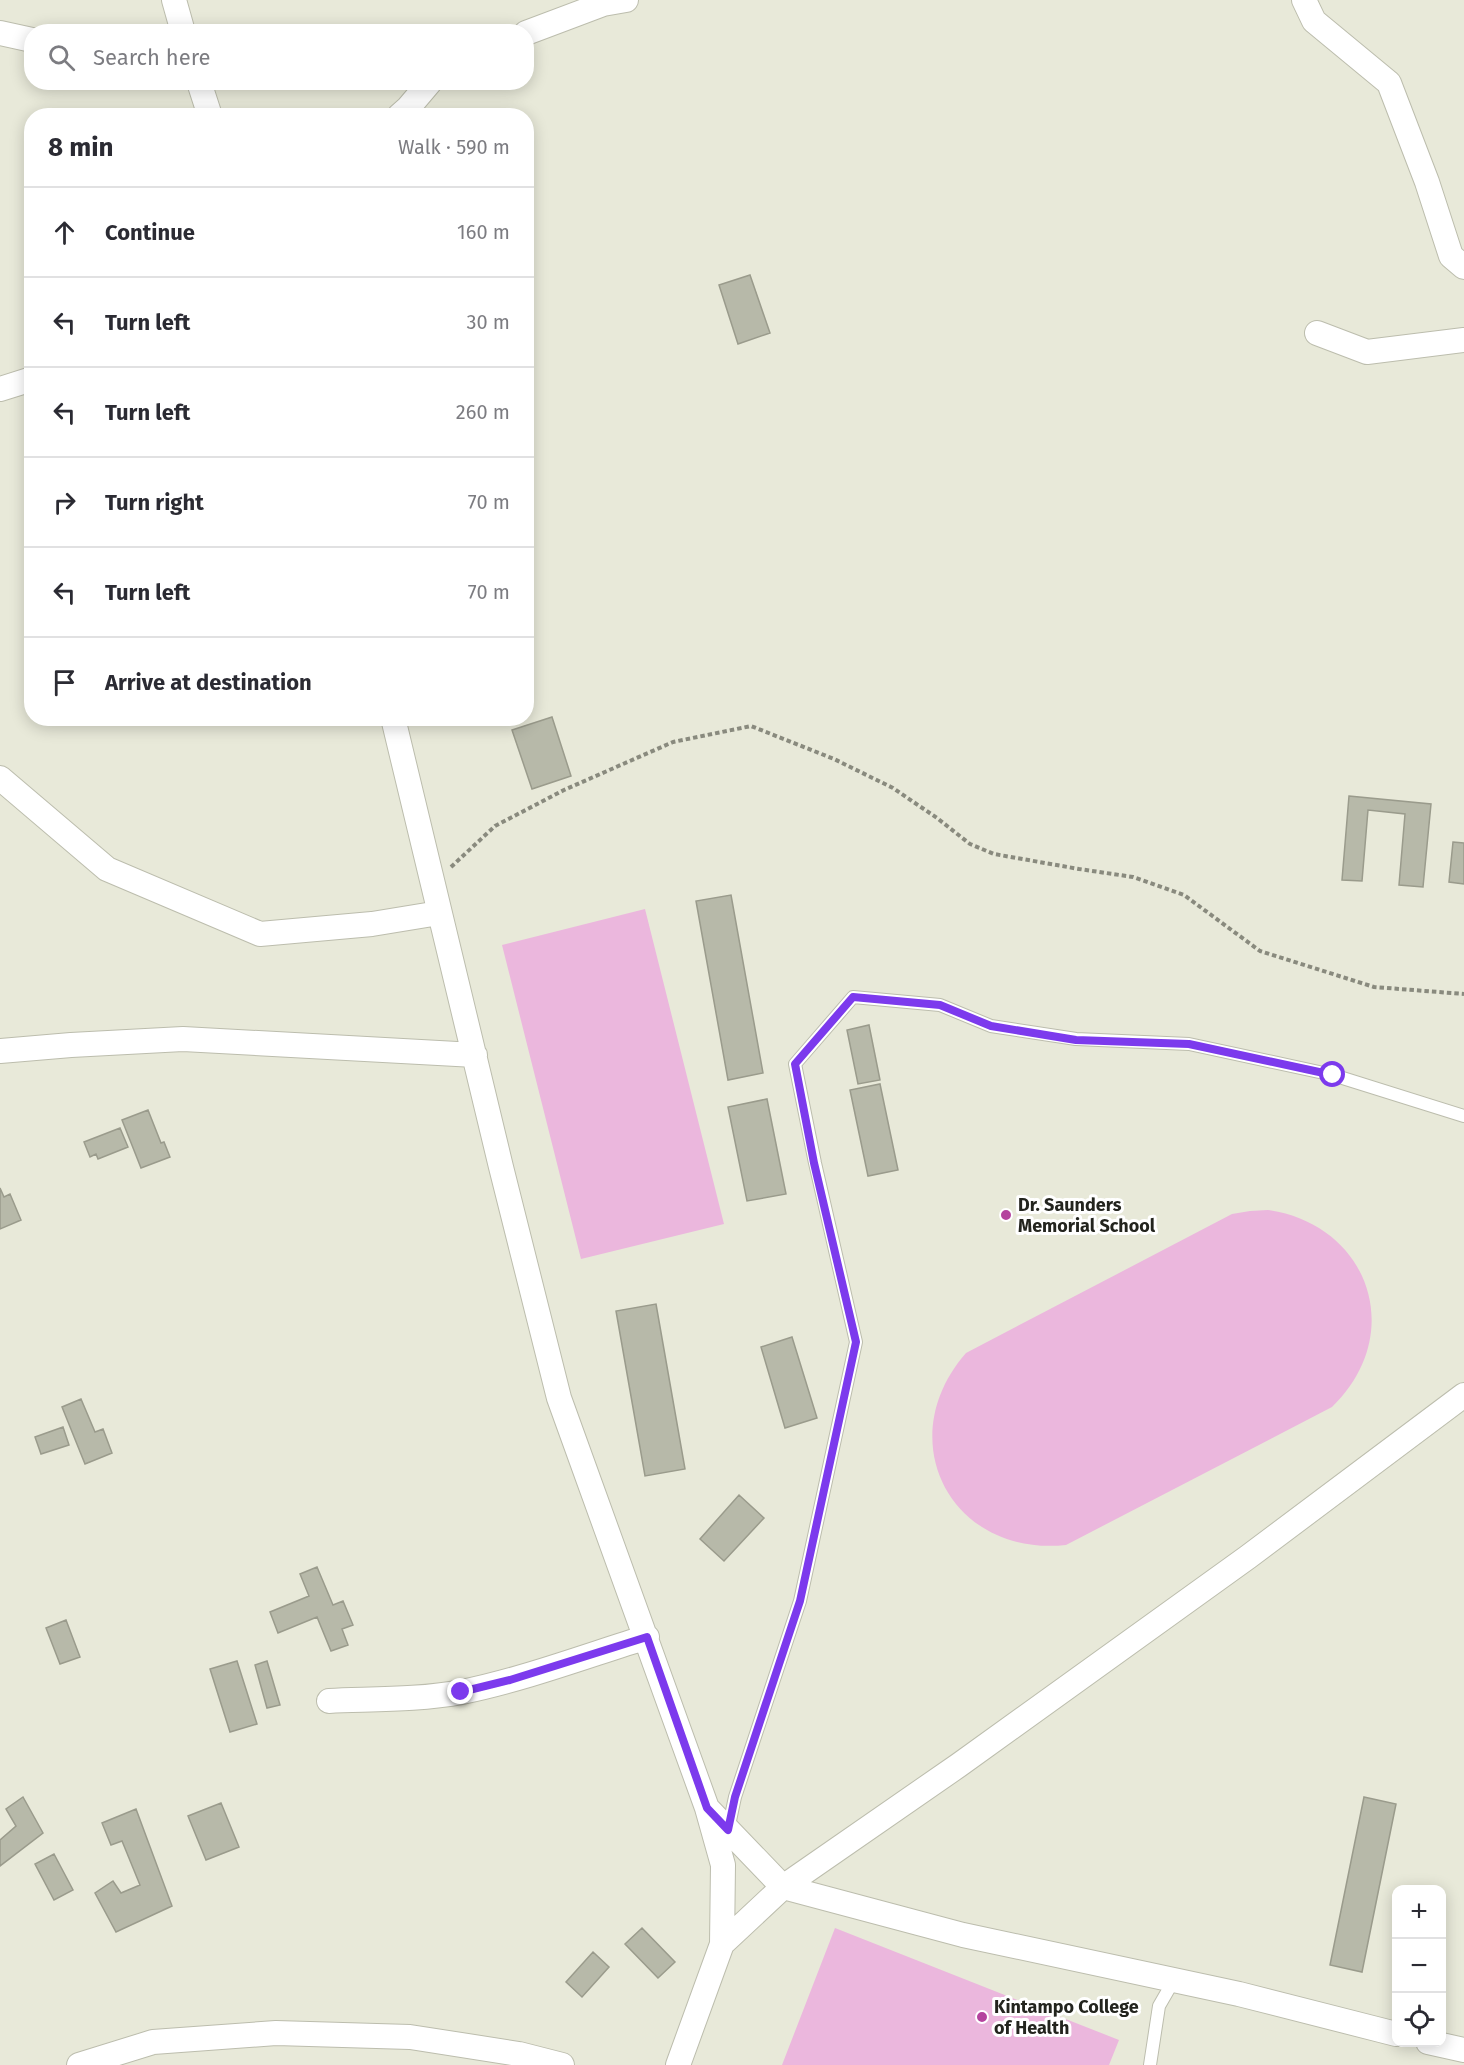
<!DOCTYPE html>
<html lang="en">
<head>
<meta charset="utf-8">
<style>
  body { margin:0; font-family:"Fira Sans",sans-serif; background:#f7f7f7; color:#2b2b33 }
  .controls { position:absolute; right:18px; bottom:18px; display:grid; overflow:hidden; border-radius:12px; box-shadow:0 3px 15px #0003 }
  .controls button { width:54px; height:54px; display:grid; place-items:center; padding:0; border:0; border-bottom:2px solid #e1e1e2; background:#fff; color:#2b2b33; font:30px sans-serif }
  .stop { position:absolute; width:18px; height:18px; margin:-14px; border:4px solid #7c3aed; border-radius:50%; background:#fff }
  .stop.end { background:#7c3aed; border-color:#fff; box-shadow:0 2px 6px #0008 }
  .list { margin:0; padding:0; list-style:none }
  h2 { display:flex; justify-content:space-between; align-items:center; height:78px; margin:0; padding:0 24px; font-size:26px }
  h2 small { font-size:20px; font-weight:400; color:#7c7c81 }
  .list li { display:grid; grid-template-columns:39px 1fr auto; gap:18px; align-items:center; box-sizing:border-box; height:90px; padding:0 24px; border-top:2px solid #e1e1e2 }
  .list b { display:block; font-size:22px; white-space:nowrap }
  .list em { font-size:20px; font-style:normal; color:#7c7c81 }
  .icon { flex:none; width:33px; height:33px; fill:none; stroke:currentColor; stroke-width:2; stroke-linecap:round; stroke-linejoin:round }
  .map { position:relative; flex:none; width:1464px; height:2065px; overflow:hidden }
  .search { position:absolute; background:#fff; box-shadow:0 3px 15px #0003; left:24px; top:24px; width:510px; height:66px; display:flex; align-items:center; gap:15px; box-sizing:border-box; padding:0 21px; border-radius:24px; color:#7c7c81; font-size:22px }
  .panel { position:absolute; background:#fff; box-shadow:0 3px 15px #0003; left:24px; top:108px; width:510px; height:618px; border-radius:24px }
  .map>svg:first-child { display:block }
  .green { fill:#ebb7dd }
  .building { fill:#b7b9a9; stroke:#9a9b8c; stroke-width:1.5 }
  .lines { fill:none; stroke-linecap:round; stroke-linejoin:round }
  .service-casing { stroke:#bcbdad; stroke-width:14 }
  .minor-casing { stroke:#bcbdad; stroke-width:26 }
  .path { stroke:#898a7e; stroke-width:4; stroke-dasharray:4.5 3; stroke-linecap:butt }
  .service { stroke:#fff; stroke-width:12 }
  .minor { stroke:#fff; stroke-width:24 }
  .route { stroke:#7c3aed; stroke-width:8 }
  .poi-dot { fill:#b4439e; stroke:#fff; stroke-width:2 }
  .labels { text-anchor:middle; dominant-baseline:central; stroke-width:6; stroke-linejoin:round; paint-order:stroke }
  .poi-label { font-size:18px; font-weight:bold; fill:#23241e; stroke:#fff; text-anchor:start }
</style>
</head>
<body>
<div class="map">
<svg width="1464" height="2065" viewBox="0 0 1464 2065">
  <rect width="100%" height="100%" fill="#e8e9d9"/>
  <path class="green" d="M645,909L724,1224L581,1259L502,945Z
    M1268,1210C1370,1225 1407,1335 1332,1407L1066,1545C951,1557 890,1440 966,1353L1232,1214L1250,1211Z
    M835,1928L1119,2040L1109,2065H782Z"/>
  <path class="building" d="M750,275L770,333L738,344L719,285Z
    M552,717L571,776L532,789L512,730Z
    M1349,796L1431,804L1423,887L1399,885L1405,814L1368,810L1362,881L1342,880Z
    M1453,842L1464,843V884L1449,882Z
    M731,895L763,1073L728,1080L696,901Z
    M869,1025L880,1080L858,1084L847,1030Z
    M880,1084L898,1170L868,1176L850,1090Z
    M767,1099L786,1194L747,1201L728,1107Z
    M148,1110L161,1143L164,1142L170,1157L141,1168L122,1120Z
    M120,1128L128,1147L98,1159L96,1154L90,1157L84,1142Z
    M0,1188L4,1197L10,1194L21,1220L0,1229Z
    M656,1304L685,1469L645,1476L616,1311Z
    M792,1337L817,1418L785,1428L761,1347Z
    M81,1399L95,1432L103,1429L112,1453L85,1464L62,1407Z
    M63,1427L69,1445L41,1454L35,1437Z
    M739,1495L764,1518L724,1561L700,1539Z
    M317,1567L333,1605L343,1601L353,1625L342,1629L348,1645L331,1651L317,1617L278,1633L270,1612L309,1596L300,1574Z
    M66,1620L80,1657L60,1664L46,1628Z
    M237,1661L257,1724L230,1732L210,1669Z
    M267,1661L280,1705L267,1708L255,1665Z
    M23,1797L43,1833L0,1866V1840L16,1826L6,1809Z
    M1364,1797L1396,1804L1362,1972L1330,1965Z
    M221,1803L239,1847L206,1860L188,1816Z
    M136,1809L172,1906L116,1932L95,1893L113,1881L121,1893L140,1885L122,1841L111,1845L102,1823Z
    M54,1854L73,1890L54,1900L35,1864Z
    M642,1928L675,1962L658,1978L625,1944Z
    M593,1952L609,1967L582,1997L566,1982Z"/>
  <g class="lines">
    <defs>
      <path id="service" d="M728,1830L735,1797L800,1601L856,1342L815,1163L795,1064L853,997L940,1005L991,1026L1076,1039L1189,1044L1333,1075L1464,1116
        M1150,2065L1159,2006L1174,1980"/>
      <path id="minor" d="M174,0L183,32
        M1304,0L1314,21L1389,83L1427,182L1451,256L1464,267
        M0,33L32,40
        M526,33L603,4L626,0
        M199,82L210,116
        M399,116L408,108L430,82
        M1317,333L1367,352L1464,340
        M0,389L32,379
        M393,718L501,1167L559,1398L707,1808L723,1865L722,1944L678,2065
        M0,778L107,869L260,934L372,924L439,913
        M0,1051L71,1045L183,1039L475,1055
        M329,1701C373,1699 419,1700 462,1692C525,1679 586,1656 647,1637
        M709,1810L783,1887L963,1935L1239,1994L1396,2034
        M722,1944L783,1887L959,1765L1248,1557L1464,1395
        M1428,2042L1464,2050
        M79,2065L153,2042L276,2033L410,2037L519,2054L562,2065"/>
    </defs>
    <use href="#service" class="service-casing"/>
    <use href="#minor" class="minor-casing"/>
    <path class="path" d="M451,867L495,826L564,790L673,742L751,726L834,759L893,788L937,818L970,844L994,854L1079,869L1133,877L1184,895L1260,951L1374,987L1464,994"/>
    <use href="#service" class="service"/>
    <use href="#minor" class="minor"/>
  </g>
  <g class="lines">
    <path class="route" d="M461,1692L510,1680L647,1637L707,1808L728,1830L735,1797L800,1601L856,1342L814,1163L795,1064L853,997L940,1005L991,1026L1076,1040L1189,1044L1333,1075"/>
  </g>
  <g class="poi-dot">
    <circle cx="1006" cy="1215" r="6"/>
    <circle cx="982" cy="2017" r="6"/>
  </g>
  <g class="labels">
    <g class="poi-label">
      <text x="1018" y="1205">Dr. Saunders<tspan x="1018" dy="21">Memorial School</tspan></text>
      <text x="994" y="2007">Kintampo College<tspan x="994" dy="21">of Health</tspan></text>
    </g>
  </g>
</svg>
<div class="controls">
<button>+</button>
<button>−</button>
<button><svg class="icon" aria-label="locate" viewBox="0 0 24 24"><circle cx="12" cy="12" r="6"/><path d="M12 2v4M12 18v4M2 12h4M18 12h4"/></svg></button>
</div>
<div class="stop" style="left:1333px;top:1075px"></div>
<div class="stop end" style="left:461px;top:1692px"></div>
<div class="search"><svg class="icon" aria-label="search" viewBox="0 0 24 24"><circle cx="10" cy="10" r="6"/><path d="M15 15l6 6"/></svg>Search here</div>
<section class="panel">
<h2>8 min<small>Walk · 590 m</small></h2>
<ul class="list">
<li><svg class="icon" aria-label="ahead" viewBox="0 0 24 24"><path d="M12 20V5M6 11l6-6 6 6"/></svg><div><b>Continue</b></div><em>160 m</em></li>
<li><svg class="icon" aria-label="left" viewBox="0 0 24 24"><path d="M17 20v-9H6M10 6l-5 5 5 5"/></svg><div><b>Turn left</b></div><em>30 m</em></li>
<li><svg class="icon" aria-label="left" viewBox="0 0 24 24"><path d="M17 20v-9H6M10 6l-5 5 5 5"/></svg><div><b>Turn left</b></div><em>260 m</em></li>
<li><svg class="icon" aria-label="right" viewBox="0 0 24 24"><path d="M7 20v-9h11M14 6l5 5-5 5"/></svg><div><b>Turn right</b></div><em>70 m</em></li>
<li><svg class="icon" aria-label="left" viewBox="0 0 24 24"><path d="M17 20v-9H6M10 6l-5 5 5 5"/></svg><div><b>Turn left</b></div><em>70 m</em></li>
<li><svg class="icon" aria-label="arrive" viewBox="0 0 24 24"><path d="M6 21V4h12l-3 4 3 4H6"/></svg><div><b>Arrive at destination</b></div></li>
</ul>
</section>
</div>
</body>
</html>
